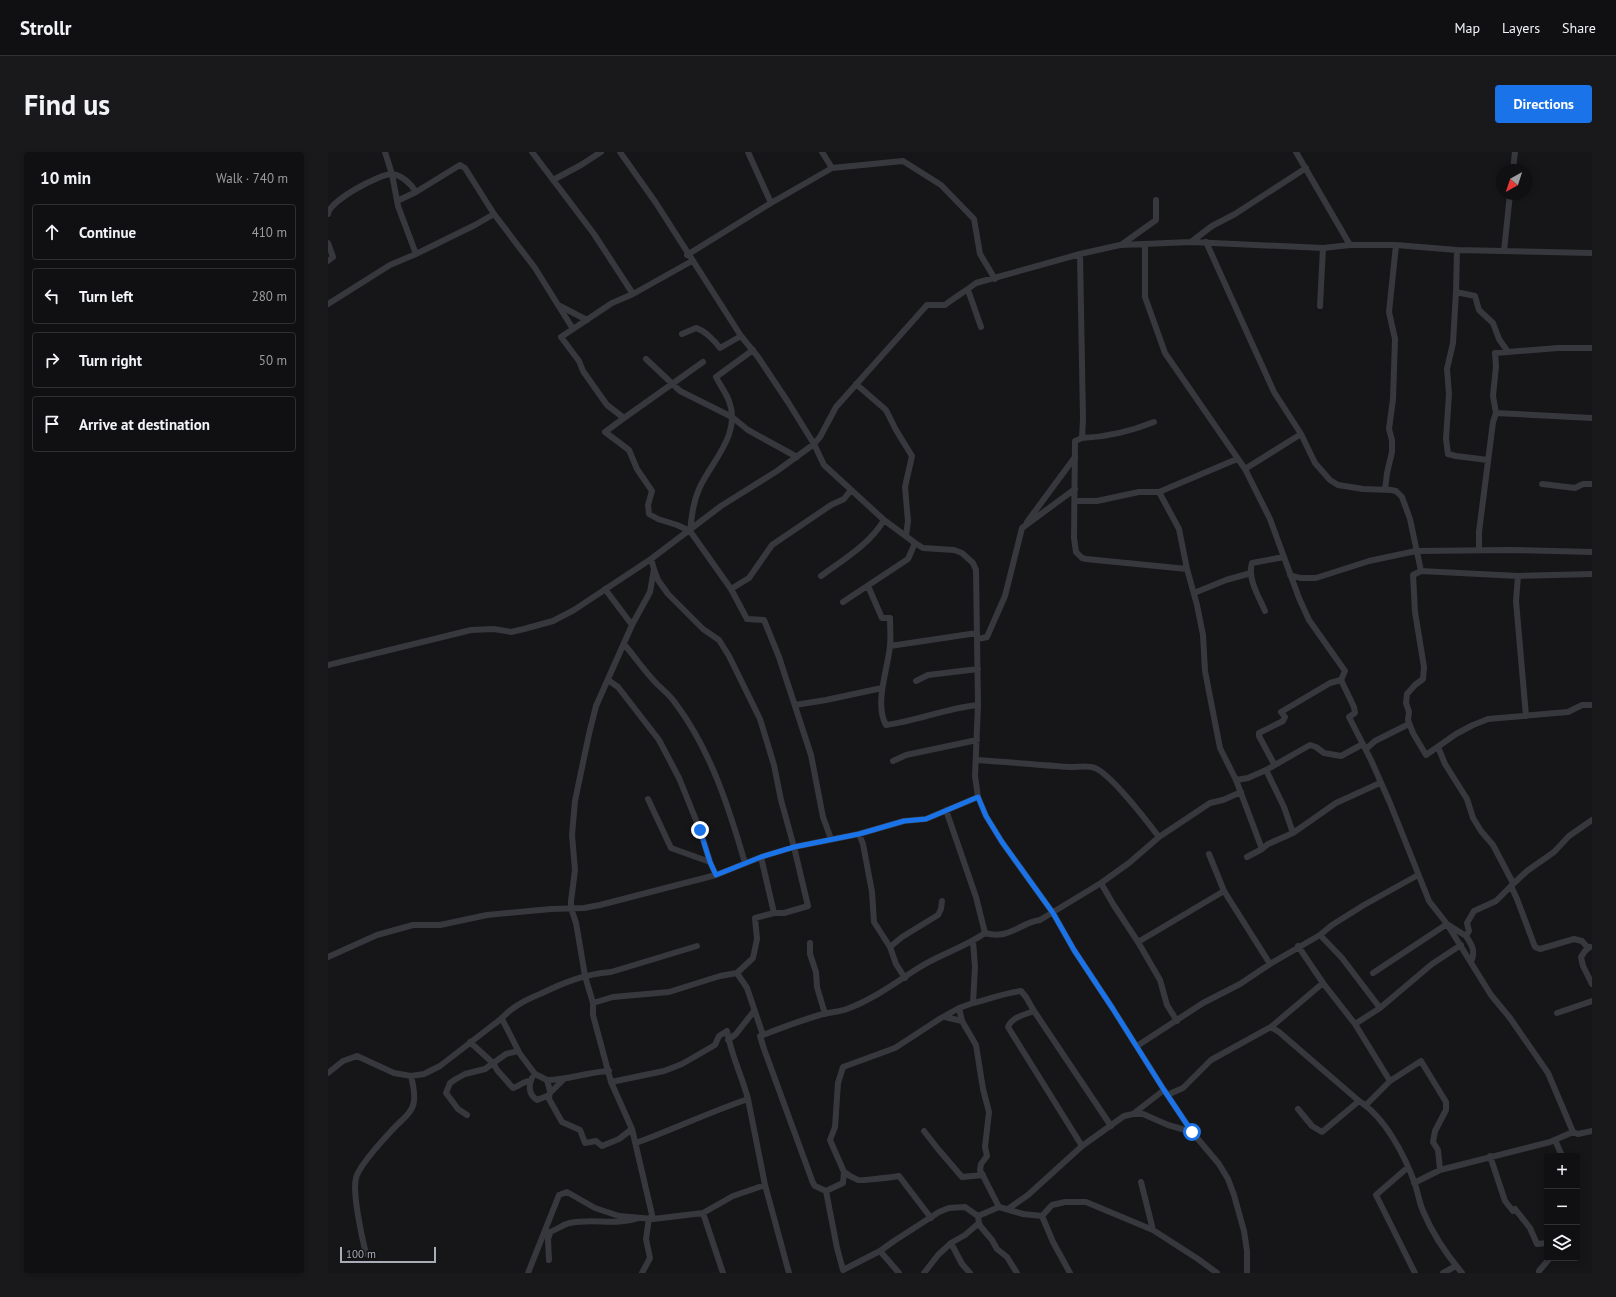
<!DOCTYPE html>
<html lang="en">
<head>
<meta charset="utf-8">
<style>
  body { margin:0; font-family:"PT Sans",sans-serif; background:#19191b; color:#f1f3f6 }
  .controls { position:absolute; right:12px; bottom:12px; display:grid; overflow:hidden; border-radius:4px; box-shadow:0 2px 6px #0003 }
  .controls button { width:36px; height:36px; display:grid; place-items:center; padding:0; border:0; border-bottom:1px solid #303032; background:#101012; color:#f1f3f6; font:20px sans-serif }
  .compass { position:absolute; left:1168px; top:12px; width:36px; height:36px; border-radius:50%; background:#101012; box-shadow:0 2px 6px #0003; rotate:219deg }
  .scale { position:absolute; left:12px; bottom:10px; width:96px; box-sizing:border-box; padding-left:4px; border:2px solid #a8adb8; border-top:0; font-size:11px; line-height:14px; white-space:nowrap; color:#a8adb8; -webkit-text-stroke:3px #111113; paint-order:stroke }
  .stop { position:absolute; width:12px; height:12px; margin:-9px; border:3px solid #1a73e8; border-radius:50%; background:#fff }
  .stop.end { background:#1a73e8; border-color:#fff; box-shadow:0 1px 4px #0008 }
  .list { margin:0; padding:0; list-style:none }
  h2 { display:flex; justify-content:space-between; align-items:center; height:52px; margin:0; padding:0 16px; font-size:17px }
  h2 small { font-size:13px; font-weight:400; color:#9c9d9f }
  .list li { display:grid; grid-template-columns:26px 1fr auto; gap:12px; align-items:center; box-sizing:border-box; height:56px; margin:0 8px 8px; padding:0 8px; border:1px solid #303032; border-radius:4px }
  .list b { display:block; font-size:15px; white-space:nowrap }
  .list em { font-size:13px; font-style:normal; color:#9c9d9f }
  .icon { flex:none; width:22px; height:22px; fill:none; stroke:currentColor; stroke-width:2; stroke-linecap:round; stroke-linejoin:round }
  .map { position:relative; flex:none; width:1264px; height:1121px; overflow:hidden; border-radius:4px }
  header { display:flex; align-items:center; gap:24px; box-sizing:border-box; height:56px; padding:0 20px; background:#101012; border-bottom:1px solid #303032 }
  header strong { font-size:19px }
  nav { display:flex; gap:22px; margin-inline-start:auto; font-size:14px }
  .intro { display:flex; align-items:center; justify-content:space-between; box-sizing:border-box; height:96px; padding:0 24px }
  h1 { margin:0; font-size:28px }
  .button { padding:10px 18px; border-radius:4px; background:#1a73e8; color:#fff; font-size:14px; font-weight:700 }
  main { display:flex; gap:24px; padding:0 24px }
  aside { flex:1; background:#101012; border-radius:4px; box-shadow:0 2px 6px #0003 }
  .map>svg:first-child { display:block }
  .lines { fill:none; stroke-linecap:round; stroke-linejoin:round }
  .minor { stroke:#37383d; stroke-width:6 }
  .route { stroke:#1a73e8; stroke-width:5 }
</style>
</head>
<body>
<header>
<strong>Strollr</strong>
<nav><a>Map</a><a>Layers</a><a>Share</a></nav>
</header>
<div class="intro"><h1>Find us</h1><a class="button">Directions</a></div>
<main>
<aside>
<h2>10 min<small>Walk · 740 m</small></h2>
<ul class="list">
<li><svg class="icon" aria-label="ahead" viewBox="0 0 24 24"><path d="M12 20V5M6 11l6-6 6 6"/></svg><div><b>Continue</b></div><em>410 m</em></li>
<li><svg class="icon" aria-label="left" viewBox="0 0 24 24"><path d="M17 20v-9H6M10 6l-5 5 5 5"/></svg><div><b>Turn left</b></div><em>280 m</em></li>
<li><svg class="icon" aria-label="right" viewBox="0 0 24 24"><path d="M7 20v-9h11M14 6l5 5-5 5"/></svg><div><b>Turn right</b></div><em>50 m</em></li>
<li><svg class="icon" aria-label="arrive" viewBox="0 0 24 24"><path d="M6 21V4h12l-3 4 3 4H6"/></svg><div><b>Arrive at destination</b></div></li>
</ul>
</aside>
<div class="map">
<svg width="1264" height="1121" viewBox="0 0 1264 1121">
  <rect width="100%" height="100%" fill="#161618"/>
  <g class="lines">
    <path class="minor" d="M57,0L64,22L70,54L88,102L147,73L166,62L207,116L245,177
      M204,0L266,82L305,142
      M292,0L328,51L413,184L430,205L460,250L486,292L496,313L556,368L587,391L595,396L626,398L634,401L645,411L648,418L650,553L647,624L650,645L658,664L674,690L725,761L746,798L785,857L836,938L864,980L891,1012L900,1027L906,1043L916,1079L919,1099V1121
      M420,0L443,51
      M494,0L504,16
      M968,0L1022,93
      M1185,18L1187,0
      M225,28L253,13L273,0
      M69,49L88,40
      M0,62C1,49 51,22 64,22C74,23 83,32 88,40L132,13L137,16L166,62
      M863,90L884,74L907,62L978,16
      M878,90L946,240L973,282L987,311L1002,328L1010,333L1035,337L1063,338L1068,339L1074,345L1082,367L1093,419L1190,424L1264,422
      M0,91L5,105L0,109
      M817,92V145L837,201L917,317
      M793,93L828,68V48
      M1129,98L1128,140L1147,144L1151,158L1165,171L1171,187L1180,200
      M1176,99L1182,42
      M752,102L755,267L754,286L747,289L746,386L748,400L754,406L758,407L859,417
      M359,103L443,51L504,16L575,9L613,33L646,67L652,102L667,127
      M364,109L305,142L284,151L233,185L251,209L255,219L279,253L296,266L277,280L301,298L309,317L324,339L320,353L321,362L330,367L349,373L362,379L403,437L419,467L436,468L451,505L483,603L495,665L503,687
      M640,138L653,175
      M1128,140L1125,191L1119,217L1121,242L1118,287L1120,302L1128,304L1160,308
      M0,152L62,113L88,102
      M232,154L259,168
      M992,154L995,96
      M354,182L368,176C376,178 387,189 392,196L413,184
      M318,207L352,239L404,265L420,278L469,305
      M528,232L558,258L568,278L584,304L577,335L580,369L578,384
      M1168,261L1165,244L1168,214L1167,201L1230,196H1264
      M296,266L375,210
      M973,282L917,317L942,367L971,446L981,468L1017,519L1013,528L1026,555L1027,561L1021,565L1043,608L1062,651L1101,749L1119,772L1163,843L1182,866L1220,921L1245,980
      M754,286C780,285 801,280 826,270
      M1214,332L1247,336L1255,332H1264
      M1057,338L1059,321L1064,300V288L1061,277L1065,247L1067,187L1061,160L1068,93
      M831,340L851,377L859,417L869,453L875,483L877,519L892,596L908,628L934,697L940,692L965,681
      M747,349H769L811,340H831L909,307
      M699,370L747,305
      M362,379C364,363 365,351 371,337C383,310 414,282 401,249C398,241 392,233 388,225L425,198
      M1151,398V380L1165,270L1168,261L1264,266
      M323,407L326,417L322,440L304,473L268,554L261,582L247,649L244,683L247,718L243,749V756L248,771L252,794L257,824L265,851V863L283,930L304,977L325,1067L375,1061L405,1044L437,1033
      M326,417L330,428L340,442L375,477L391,488L401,504L432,567L446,613L453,648L466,695L480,754L456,761H446L433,705
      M1093,419L1085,423L1087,460L1096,515L1095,527L1087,533L1079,542L1078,551L1081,560L1080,568L1085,581L1098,603L1128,582L1145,573L1160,567L1240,560L1254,553H1264
      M962,423L972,426H988L1041,409L1088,399L1183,398L1264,400
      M493,424C515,408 542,392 556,368
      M1190,424L1188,449L1198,564
      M540,434L554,466H562C562,475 563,485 562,494C560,516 546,552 558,573C590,569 618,556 650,553
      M277,437L304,473
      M403,437L421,426L444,393L503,353L516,347L523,338
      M866,441L898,428L923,421
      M515,450L580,407L587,391
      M937,459C931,445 919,426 924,411L956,405
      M650,487L659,485L677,444L694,376L747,337
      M296,492C307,505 317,520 329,532C336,539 342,543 348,552C383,599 401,656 417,711
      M562,494L649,481
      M0,513L143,478L166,477L183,480L196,477L225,469L246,458L323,407L393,354L449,319L486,292L492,285L508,255L599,153H617C627,145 638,139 648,131L752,102L792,93L863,90L995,96L1022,93H1068L1129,98L1264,101
      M280,528L290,535L331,588L351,626L372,678L382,710L388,723
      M588,529L600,523L650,517
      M467,553L498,548L554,536
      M1110,595L1117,612L1139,647L1145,666L1153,679L1165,693L1185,731
      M1038,597L1047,589L1081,572
      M648,608C679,610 711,613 742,615C750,615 760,613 767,616C785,624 818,668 831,685
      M565,609L578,603L649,588
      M946,612L931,584V581L955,569L957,565L953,560L1002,531L1013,528
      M938,618L982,593L988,595L996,601L1013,604L1035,592
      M908,628L920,626L938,618L956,655L965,681L1008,651L1052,631
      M320,647L343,696L382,710
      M618,658L648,745L657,781
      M531,682L535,692L544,740L546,770L562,795L568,812L577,826
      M881,702L896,739L942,812
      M919,705L934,697
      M773,731L785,752L810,790L832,828L839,853L849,869
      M1183,734L1189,747L1207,795L1212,797L1246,787L1254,789L1260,796
      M446,761L427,766L429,787L425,806L409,821L419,836L435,883L432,884L436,897L485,1031L487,1034L498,1039L515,1031L516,1020L502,988L507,975L510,931L515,915L567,896L613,866L631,856L645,851L647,815L645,789
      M992,783L1014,806L1052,856
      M1138,784C1144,793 1148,799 1143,810
      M810,790L896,739
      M482,791V802L488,820L489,835L497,862
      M970,794L995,831L1027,872L1062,929
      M562,795L574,785L610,763L613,757L614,749
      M1262,795L1257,799L1253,805L1255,814L1264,832
      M0,805L49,783L85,773H112L159,763L223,757L256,756L272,753L388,723L433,705L466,695L531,682L576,669L598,667L650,645
      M1045,821L1119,772L1138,784L1141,779L1139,771L1146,759L1168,749L1183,734L1199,719L1226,700L1241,684L1264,668
      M265,851L285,845L341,840L392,824L409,821
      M645,851C661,847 677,841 693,839L698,845L706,859L783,974
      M631,856L634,869L648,893L655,937L661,960L657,995L659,1004L653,1012L652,1018L671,1055
      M706,859C696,863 684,865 680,875L754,994
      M1229,861L1264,849
      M617,865L634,869
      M174,867L192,902L207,922L219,928L222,939L221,947L234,970L252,978L257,991L268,989L274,994L291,987L304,977
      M1027,872L1052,856L1104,812L1133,793
      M943,875L951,880L1031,949C1057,965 1077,1004 1087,1032C1090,1041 1091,1050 1095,1059C1104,1081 1119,1103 1134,1121
      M435,883C455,875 474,868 495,862C503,860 511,860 519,857C546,847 568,830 592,815C613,802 637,795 657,781C682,788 691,771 712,768L773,731L801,711L831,685L882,651L895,648L913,640
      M400,888L408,882L426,859
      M142,890L166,912L169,918L185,936C192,934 195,929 202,929
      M809,894L875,851L912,832L942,812L992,783L1004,773L1036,753L1090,723
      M0,921L15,909L29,904L66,921L83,924L96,922L112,914L165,873C173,868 177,862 184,857C192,851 202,846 212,842C235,831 256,822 283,820L369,794
      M204,926C200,934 201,943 209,948L219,944L235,928
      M219,928C241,928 259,920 281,919
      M283,930L336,919L354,912L387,893L391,884L399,879C403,903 414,924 420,947
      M839,943L855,936L883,908L943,875L995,831
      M1038,953L1062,929L1093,909L1118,950V958L1107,979L1105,990L1110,998L1112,1018
      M970,957L984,974L994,980L1031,949
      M805,962H815L840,973L864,980
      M139,963L130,957L118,941L122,931L128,927L137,922L157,917L178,902L190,899
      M596,979L610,997L634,1025L655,1023
      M1227,988L1234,1004
      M308,991C346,977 382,960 420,947L437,1033L461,1121
      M1162,1004L1177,1049L1185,1059L1187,1057L1202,1076L1209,1092L1219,1091
      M1079,1016L1048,1043L1087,1121
      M516,1020C520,1023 525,1026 530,1028C532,1029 566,1025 571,1024L603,1066
      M813,1030L825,1078
      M1086,1031L1112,1018L1222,990L1245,980L1250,982L1264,979
      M498,1039L509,1096L515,1118L552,1099L571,1121
      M1249,1039V1047
      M680,1057L700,1043L754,994L796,964L805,962L836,938
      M375,1061L395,1121
      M714,1064L725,1090L742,1121
      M651,1071L653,1075L664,1088L669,1097L679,1105L689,1121
      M216,1081C226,1081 232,1073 242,1071C265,1066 288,1074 311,1066
      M623,1091L634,1112L642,1121
      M552,1099L566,1089L611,1060L621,1056L637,1055L650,1064
      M38,1102C34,1086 24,1040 28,1026C31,1013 55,988 65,977C72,969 85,961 86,949C87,941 85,932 83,924
      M221,1108L220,1087L222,1081
      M200,1121L231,1043L239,1040L267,1056L291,1064L325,1067
      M314,1121L322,1106L318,1087L321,1066
      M596,1121L610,1103L623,1091L637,1083L651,1071L650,1064L671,1055L695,1062L714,1064L724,1053L737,1050H758L825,1078L870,1107L889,1121
      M1115,1121L1128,1114
      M1211,1121V1119L1222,1106"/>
  </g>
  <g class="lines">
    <path class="route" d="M372,678L382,710L388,723L433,705L466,695L531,682L576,669L598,667L650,645L658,664L674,690L725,761L746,798L785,857L836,938L864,980"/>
  </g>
</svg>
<div class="controls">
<button>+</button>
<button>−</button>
<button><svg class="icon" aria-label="layers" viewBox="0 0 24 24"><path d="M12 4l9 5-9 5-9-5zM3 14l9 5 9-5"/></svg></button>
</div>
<svg class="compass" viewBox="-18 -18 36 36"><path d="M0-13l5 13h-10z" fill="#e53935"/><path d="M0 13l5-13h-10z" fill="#9c9d9f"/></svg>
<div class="scale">100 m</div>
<div class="stop" style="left:864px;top:980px"></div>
<div class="stop end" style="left:372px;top:678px"></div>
</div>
</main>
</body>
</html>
